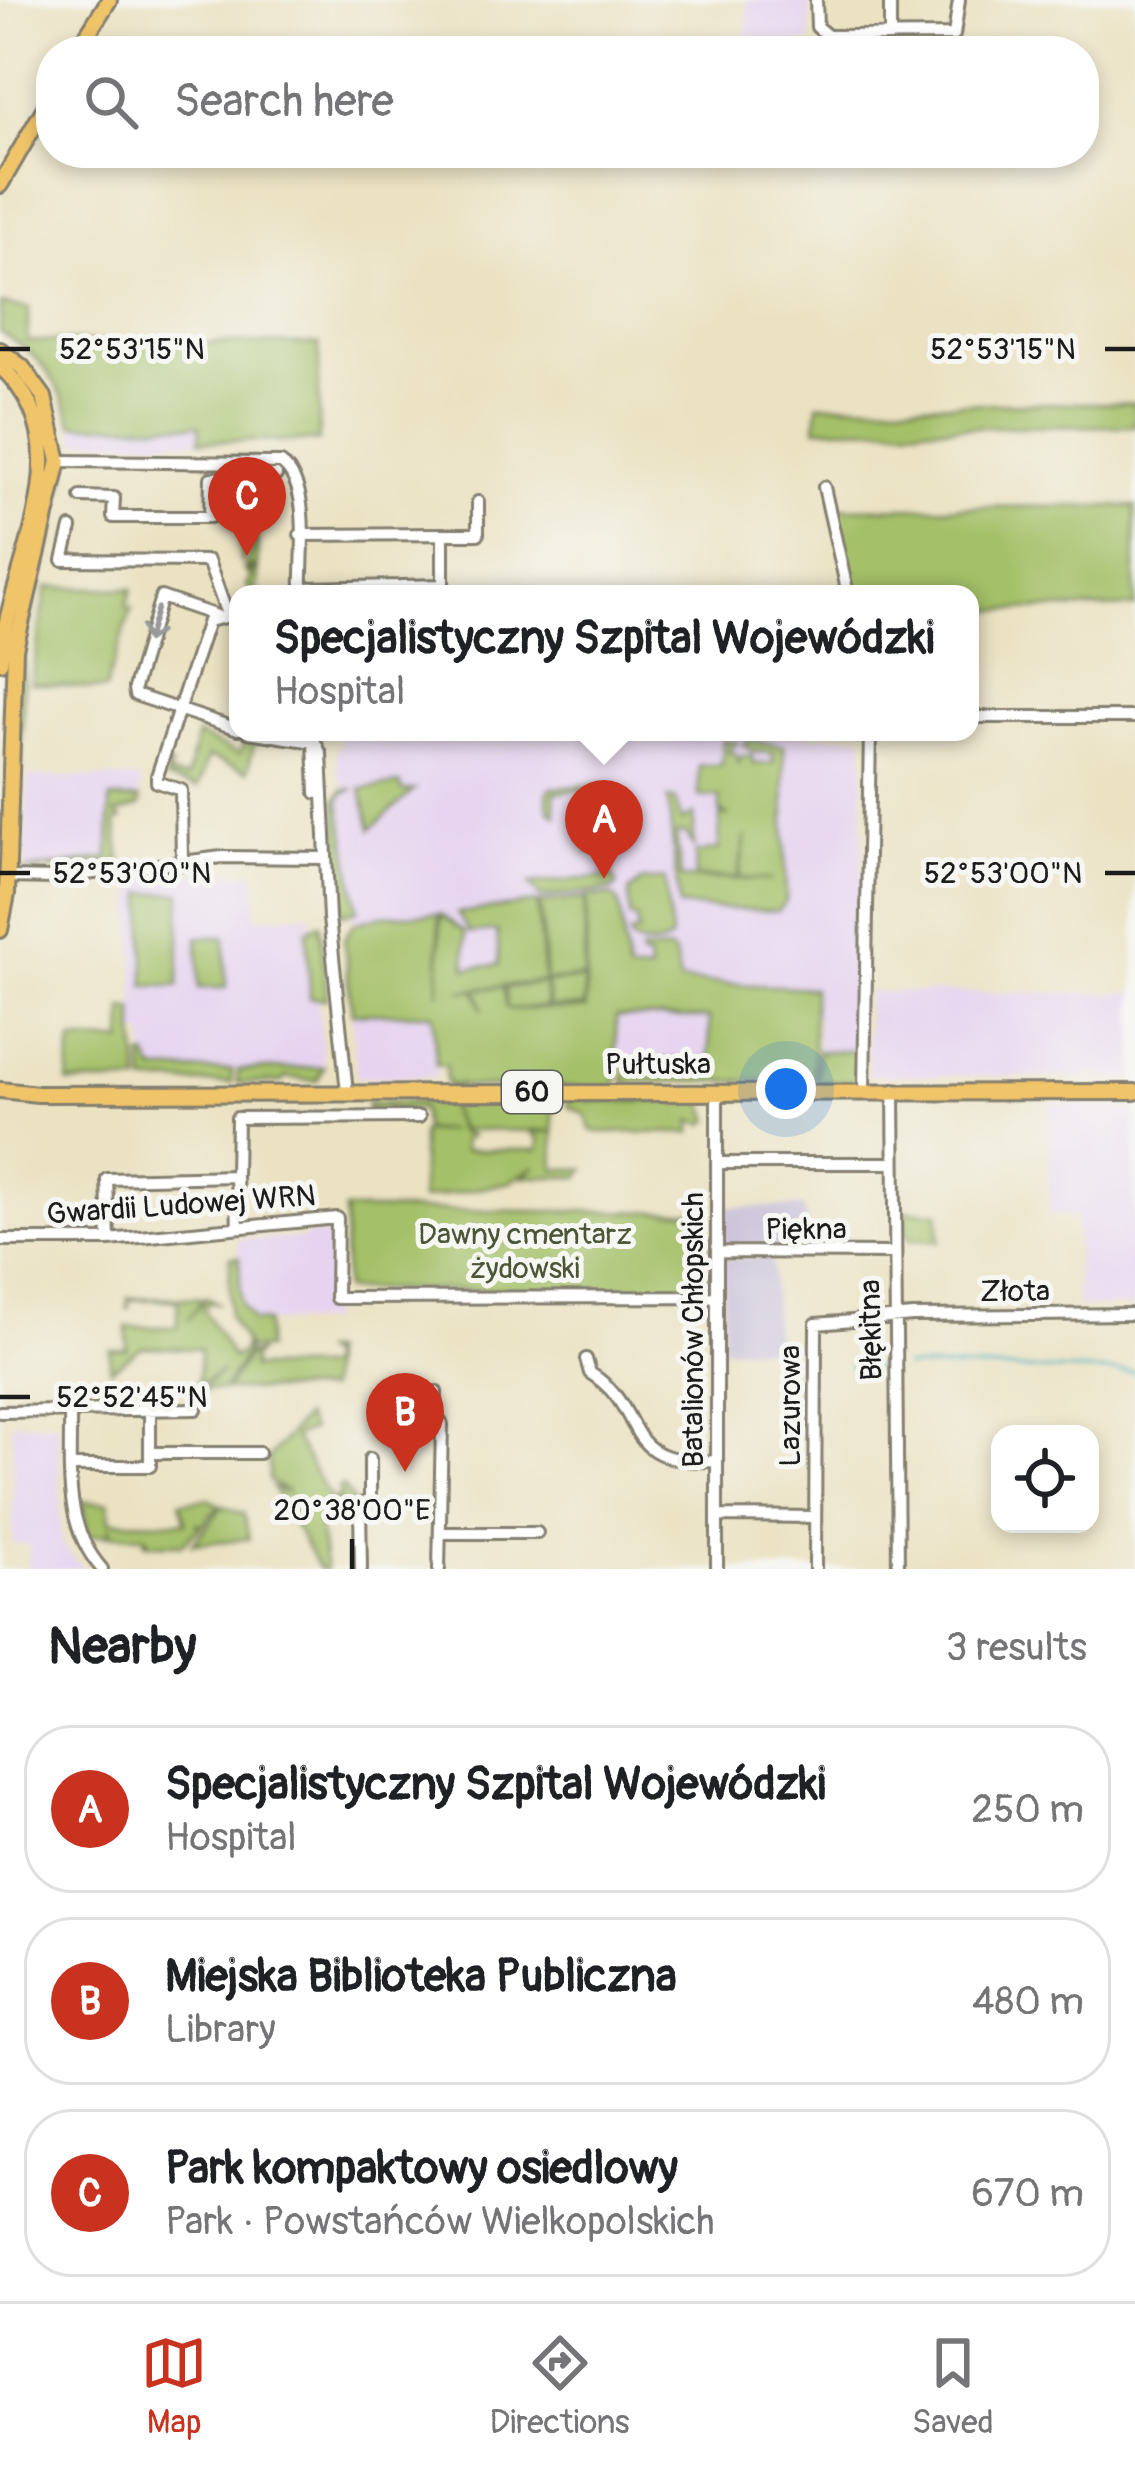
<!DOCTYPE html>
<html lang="en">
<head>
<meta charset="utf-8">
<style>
  body { margin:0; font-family:Pangolin,sans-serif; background:#f2f2f2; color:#202124 }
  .controls { position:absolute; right:36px; bottom:36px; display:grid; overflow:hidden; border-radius:24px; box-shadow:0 6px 18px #0003 }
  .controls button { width:108px; height:108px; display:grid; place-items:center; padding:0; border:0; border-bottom:3px solid #e0e0e0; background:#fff; color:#202124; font:60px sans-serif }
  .you { position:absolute; left:786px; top:1089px; width:42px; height:42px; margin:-30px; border:9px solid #fff; border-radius:50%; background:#1a73e8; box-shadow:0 0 0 18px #1a73e833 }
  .badge { display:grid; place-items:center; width:78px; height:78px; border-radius:50%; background:#c8321e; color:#fff; font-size:39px; font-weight:700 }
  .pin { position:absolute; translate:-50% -99px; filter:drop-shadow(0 3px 6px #0008) }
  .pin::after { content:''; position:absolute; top:63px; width:42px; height:36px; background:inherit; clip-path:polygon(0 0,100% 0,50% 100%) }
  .popup { position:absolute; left:229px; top:585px; width:750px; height:156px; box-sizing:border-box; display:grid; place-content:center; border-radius:24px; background:#fff; filter:drop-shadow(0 3px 9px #0005); font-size:39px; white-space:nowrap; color:#757577 }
  .popup b { font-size:45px; color:#202124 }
  .popup::after { content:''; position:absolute; left:50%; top:100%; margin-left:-24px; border:24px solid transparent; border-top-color:#fff }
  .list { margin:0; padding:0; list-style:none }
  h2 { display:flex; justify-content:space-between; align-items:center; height:156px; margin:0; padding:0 48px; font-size:51px }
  h2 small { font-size:39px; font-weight:400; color:#757577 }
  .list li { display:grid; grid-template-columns:78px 1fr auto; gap:36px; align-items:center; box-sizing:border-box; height:168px; margin:0 24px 24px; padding:0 24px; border:3px solid #e0e0e0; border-radius:48px }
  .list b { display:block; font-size:45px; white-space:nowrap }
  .list p { margin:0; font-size:39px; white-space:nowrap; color:#757577 }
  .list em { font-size:39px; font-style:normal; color:#757577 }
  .icon { flex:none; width:66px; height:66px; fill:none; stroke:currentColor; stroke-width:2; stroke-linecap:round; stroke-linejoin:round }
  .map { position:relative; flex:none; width:1135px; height:1569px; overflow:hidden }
  .search { position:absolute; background:#fff; box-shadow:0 6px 18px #0003; left:36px; right:36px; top:36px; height:132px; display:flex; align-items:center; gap:30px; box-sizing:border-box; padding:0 42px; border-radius:48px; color:#757577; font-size:45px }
  .sheet { height:732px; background:#fff }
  nav { display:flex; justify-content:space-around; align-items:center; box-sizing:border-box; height:168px; border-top:3px solid #e0e0e0; background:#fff; font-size:33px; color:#757577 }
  nav a { display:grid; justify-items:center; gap:6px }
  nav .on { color:#c8321e }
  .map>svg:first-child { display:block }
  .built { fill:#e6d3f0 }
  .industrial { fill:#c8c0d8 }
  .green { fill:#a4c067; stroke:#606e42; stroke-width:3; fill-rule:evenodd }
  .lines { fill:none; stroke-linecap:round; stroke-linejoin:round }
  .stream { stroke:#41adbf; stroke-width:3 }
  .minor-casing { stroke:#847f6f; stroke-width:16 }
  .major-casing { stroke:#847f6f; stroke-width:20 }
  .minor { stroke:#fff; stroke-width:10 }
  .major { stroke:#f0c469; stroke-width:14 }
  .oneway { stroke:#999 }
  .ticks { fill:none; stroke:#1c1c1c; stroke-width:4.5 }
  .labels { text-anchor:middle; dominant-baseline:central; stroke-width:10; stroke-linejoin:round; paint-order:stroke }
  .shield { fill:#f6f6f2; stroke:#5d5d5c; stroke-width:3 }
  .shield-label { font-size:27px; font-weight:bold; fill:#1c1c1c }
  .street-label { font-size:30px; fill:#1c1c1c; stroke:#f6f6f2 }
  .park-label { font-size:30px; fill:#4c5536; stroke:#f6f6f2 }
  .ticks-label { font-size:30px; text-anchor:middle; fill:#1c1c1c; stroke:#f6f6f2; stroke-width:10; stroke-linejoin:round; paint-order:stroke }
</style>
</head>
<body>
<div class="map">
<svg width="1135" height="1569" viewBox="0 0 1135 1569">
  <rect width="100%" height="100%" fill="#f6f6f2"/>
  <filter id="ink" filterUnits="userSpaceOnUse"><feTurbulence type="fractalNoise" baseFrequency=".00833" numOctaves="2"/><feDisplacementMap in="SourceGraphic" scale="24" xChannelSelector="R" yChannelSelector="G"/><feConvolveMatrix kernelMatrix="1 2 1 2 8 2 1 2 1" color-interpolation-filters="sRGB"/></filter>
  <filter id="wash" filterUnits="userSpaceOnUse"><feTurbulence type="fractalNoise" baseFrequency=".004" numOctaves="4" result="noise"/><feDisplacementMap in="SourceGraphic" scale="48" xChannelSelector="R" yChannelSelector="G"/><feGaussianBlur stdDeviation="2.7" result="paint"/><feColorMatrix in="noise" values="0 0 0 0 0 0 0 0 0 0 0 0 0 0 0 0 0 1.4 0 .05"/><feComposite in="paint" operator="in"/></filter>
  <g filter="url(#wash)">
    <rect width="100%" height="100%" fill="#ebe2c2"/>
    <path class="built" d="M747,0H810V43L747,44Z
      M73,425H201L200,441H76Z
      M336,732L864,736L859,1051H818L817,1017H709L710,1059L618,1061L615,1018H436V1077H357L352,1013H433L350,928L356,921L348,907L339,794L346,789L338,774L336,751L341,745Z
      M28,776L140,779V799H110L109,858L51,870L25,869Z
      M255,873L256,918L310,913L324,1067L155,1071L145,1051V1035L135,1034L133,876Z
      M867,992L1135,993V1078L868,1075Z
      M1050,1103L1135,1109V1307H1077L1076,1216L1049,1214Z
      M305,1235H330L329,1322H253L241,1303L238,1239H304Z
      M12,1422L58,1425L61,1542L84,1569H27L30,1545L13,1544Z"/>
    <path class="industrial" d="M725,1207H803L813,1247H724Z
      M772,1258L775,1348H723L724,1259Z"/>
    <path class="green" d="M0,304L29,308L27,341L319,344V441H200V425H73C60,382 39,353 0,332Z
      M1135,403V426L816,428L818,404Z
      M68,466L25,641L18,857H12L19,657Z
      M224,496H235L226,499L229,518L257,513L258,583L254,592L265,594H252L247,585L256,569L252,565L248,567L247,571L252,567L254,571L248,574L244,569L252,551L248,545L241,564L240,540L255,544L231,526L238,519L229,523Z
      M1135,506V607L970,611V594H852L833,508Z
      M47,587L132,589L126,607L132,608L105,690L31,683Z
      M197,735L239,754L248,737L255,739L248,771L208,757L198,788L166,779L167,765L171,766L168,775L187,778Z
      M723,740L737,742L728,752L737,754L738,764L742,756H752L753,764L773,763V753L753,752L743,744L747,740L784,746L786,901L778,911L679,907L668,799H675L682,821L694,814V847L686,833L676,834L681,878L771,880L739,878L746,836L737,878L695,877L696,853L719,849L720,815L729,816L720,811V797H699V765H722Z
      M401,784L402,791L414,790L371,829L361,789Z
      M605,784L613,846L589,852L582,790L554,793L556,815L549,810L547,793L551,788Z
      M354,789L342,794L340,802L358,910L342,914L336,800L343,790Z
      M110,799H140V806L116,814L122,819L116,823L121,862L23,871L109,858Z
      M613,876L617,885L613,890L541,898L529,884Z
      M665,879L671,938C662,948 641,948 631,940L630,934L638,932L636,918H630L629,892L642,881Z
      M144,893H181L179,986H145Z
      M612,896L619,903L628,972H649L648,958L641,957V952L669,950L675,955L680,981L813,988L814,1080L624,1082L625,1061L710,1059L709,1018L616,1017L617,1087H447L462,1085L446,1084V1066L436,1065L433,1014L352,1013L344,939L354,923L383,915L439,914V994L441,914L465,933L466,968L499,965L497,931L470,933L457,913L537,903L544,981L460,991L475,990L483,1010L477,989L503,987L507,1009L505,988L544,983L546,1007L508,1009H586L587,897Z
      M585,898L584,977L546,981L540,903Z
      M320,923L327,999L310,998L307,931Z
      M198,937H225L226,988H199Z
      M584,979L585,1007H549L547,983Z
      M124,1009L134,1010L140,1083H68L72,1041L123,1042Z
      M818,1051H859L862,1080L821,1082H862L818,1084Z
      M147,1056L155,1071L232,1070V1083H145L143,1057Z
      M324,1067L317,1081L286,1077L282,1082L238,1083V1070Z
      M568,1099H699L587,1101L704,1102L711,1120L705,1124L692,1120V1133L598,1132L591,1130L586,1115L568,1106Z
      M443,1101L559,1102L553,1107L555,1169H585L580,1177H524L535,1166L510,1182L421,1200V1132L449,1130H424L421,1109H367V1103ZM449,1106L460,1130L552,1131L532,1133L539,1139L538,1150H464L463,1139L470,1136L458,1131Z
      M345,1210L705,1212L707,1290H344Z
      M905,1211L939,1212V1241L911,1240L905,1233Z
      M230,1257H239L241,1303L253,1321L266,1322V1349H248L229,1316Z
      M207,1297L219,1304L212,1301L203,1308L232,1358L242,1353L243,1345L247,1352L223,1390H202L221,1371L198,1386L200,1349L142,1347L110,1370V1350L127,1349V1327H178V1300L129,1299L128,1311V1298H204L187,1320Z
      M259,1352L252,1357V1368H326L327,1357L321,1352H329L328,1390H225L248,1355Z
      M304,1417L311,1430L294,1437L331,1500L341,1495L338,1489L343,1486L355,1505L338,1506L340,1501L316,1507L326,1569H319L273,1488L289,1493L269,1481V1457Z
      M208,1499L220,1505L201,1526L197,1522L199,1528L182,1544H149L147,1536L145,1544L144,1536L111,1535L110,1526L109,1535H89L81,1502H109L110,1521L186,1522L180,1502Z
      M223,1506L244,1514L249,1539L192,1544Z"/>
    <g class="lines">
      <path class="stream" d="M850,1366L883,1367
        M904,1367L1135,1372"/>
    </g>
  </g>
  <g filter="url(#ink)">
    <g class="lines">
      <defs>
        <path id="minor" d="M816,0L817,27L828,36L954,35L959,0
          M890,36V0
          M59,461L281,463C313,486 300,558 302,594
          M824,487L848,594
          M81,497L114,498L113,517H210L211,478L276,475
          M71,528L63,560L208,561L227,614
          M443,534H478V502
          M300,535L443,534V594
          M302,588L401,586
          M401,594V586L443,585
          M217,616L161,597L134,688L135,695L238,729
          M970,717H1135
          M248,732L314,742
          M310,732L321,754L329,918L347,1092
          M314,742L316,793
          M182,864L181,790L157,782V776L208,621L238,614
          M8,877L54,878L222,857L325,858
          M864,1090L870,732
          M894,1090L898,1569
          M717,1163H893
          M236,1176L237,1118L419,1117
          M0,1240H109L337,1218L336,1298L716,1297
          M109,1240L107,1179L236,1176L238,1227
          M717,1252L894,1253
          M586,1359L590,1373C651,1411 614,1466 717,1461
          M436,1392V1419L442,1424L439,1569
          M70,1410C71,1467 62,1524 102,1569
          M0,1412L196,1409
          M150,1453H259
          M71,1466H150V1410
          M717,1516L814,1517
          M440,1533H537
          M361,1569L360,1505L370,1500V1459
          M717,1569V1091
          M815,1569L816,1324L913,1316L1135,1314"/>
        <path id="major" d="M77,51L109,0
          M0,185L51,97
          M0,350L22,367L44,397L59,461L15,649L7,894L0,930
          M0,366C90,447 9,563 0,662
          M0,1090L38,1094L1135,1092"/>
      </defs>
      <use href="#minor" class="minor-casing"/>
      <use href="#major" class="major-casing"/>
      <use href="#minor" class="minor"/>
      <use href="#major" class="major"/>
    </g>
    <defs><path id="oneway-shaft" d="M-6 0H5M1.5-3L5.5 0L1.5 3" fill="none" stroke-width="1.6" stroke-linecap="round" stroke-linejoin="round" transform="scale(3)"/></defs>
    <use class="oneway" href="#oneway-shaft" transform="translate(152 625) rotate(107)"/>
  </g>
  <path class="ticks" d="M0,349H30M1105,349H1135M0,873H30M1105,873H1135M0,1397H30M352,1539V1569"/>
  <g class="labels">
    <rect class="shield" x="502" y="1071" width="60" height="42" rx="9"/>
    <g class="shield-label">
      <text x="532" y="1092">60</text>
    </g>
    <g class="street-label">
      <text x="658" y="1064">Pułtuska</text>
      <text transform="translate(181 1205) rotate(-4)">Gwardii Ludowej WRN</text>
      <text x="806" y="1229">Piękna</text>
      <text x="1015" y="1291">Złota</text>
      <text transform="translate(693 1330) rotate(-90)">Batalionów Chłopskich</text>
      <text transform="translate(871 1330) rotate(-91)">Błękitna</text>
      <text transform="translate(790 1406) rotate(-90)">Lazurowa</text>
    </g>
    <g class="park-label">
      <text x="525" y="1234">Dawny cmentarz<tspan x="525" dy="34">żydowski</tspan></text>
    </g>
  </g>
  <g class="ticks-label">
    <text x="132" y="359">52°53'15"N</text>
    <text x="1003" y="359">52°53'15"N</text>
    <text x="132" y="883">52°53'00"N</text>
    <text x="1003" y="883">52°53'00"N</text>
    <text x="132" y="1407">52°52'45"N</text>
    <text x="352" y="1520">20°38'00"E</text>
  </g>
</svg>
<div class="controls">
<button><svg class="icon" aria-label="locate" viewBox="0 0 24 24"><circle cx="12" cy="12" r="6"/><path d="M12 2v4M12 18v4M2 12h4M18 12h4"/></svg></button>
</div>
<div class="you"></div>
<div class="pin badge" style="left:604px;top:879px">A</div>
<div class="popup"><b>Specjalistyczny Szpital Wojewódzki</b>Hospital</div>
<div class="pin badge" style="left:405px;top:1472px">B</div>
<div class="pin badge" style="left:247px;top:556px">C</div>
<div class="search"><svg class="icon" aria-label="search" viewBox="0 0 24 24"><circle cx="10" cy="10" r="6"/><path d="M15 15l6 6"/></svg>Search here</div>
</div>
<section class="sheet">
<h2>Nearby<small>3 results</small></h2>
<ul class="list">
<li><span class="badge">A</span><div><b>Specjalistyczny Szpital Wojewódzki</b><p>Hospital</p></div><em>250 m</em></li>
<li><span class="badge">B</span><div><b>Miejska Biblioteka Publiczna</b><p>Library</p></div><em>480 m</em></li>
<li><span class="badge">C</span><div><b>Park kompaktowy osiedlowy</b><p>Park · Powstańców Wielkopolskich</p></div><em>670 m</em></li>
</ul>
</section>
<nav>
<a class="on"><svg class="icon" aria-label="map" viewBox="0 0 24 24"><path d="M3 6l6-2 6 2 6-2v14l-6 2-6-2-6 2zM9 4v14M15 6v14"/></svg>Map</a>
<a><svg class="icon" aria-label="directions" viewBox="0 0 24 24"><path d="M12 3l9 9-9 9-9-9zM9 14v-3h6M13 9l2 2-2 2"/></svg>Directions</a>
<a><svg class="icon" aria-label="saved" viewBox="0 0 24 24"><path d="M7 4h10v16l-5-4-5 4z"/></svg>Saved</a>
</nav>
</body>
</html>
